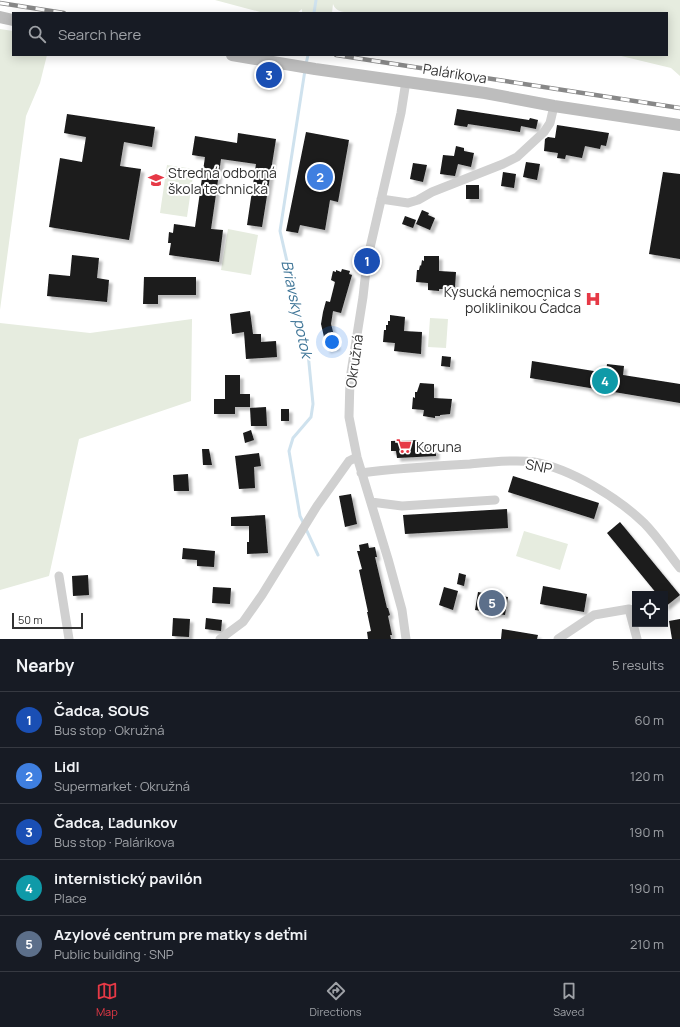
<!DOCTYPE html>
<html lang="en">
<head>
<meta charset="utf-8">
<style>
  body { margin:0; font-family:Manrope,sans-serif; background:#242831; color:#f1f3f6 }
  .controls { position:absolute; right:12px; bottom:12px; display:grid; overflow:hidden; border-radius:0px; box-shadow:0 2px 10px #0003 }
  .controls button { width:36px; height:36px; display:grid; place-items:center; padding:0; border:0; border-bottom:1px solid #363941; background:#171b24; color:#f1f3f6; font:20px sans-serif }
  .scale { position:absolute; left:12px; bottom:10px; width:71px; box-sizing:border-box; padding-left:4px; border:2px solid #333; border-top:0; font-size:11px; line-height:14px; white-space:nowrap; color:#333; -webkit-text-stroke:3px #fff; paint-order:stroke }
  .you { position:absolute; left:332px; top:342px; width:14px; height:14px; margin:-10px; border:3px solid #fff; border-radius:50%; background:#1a73e8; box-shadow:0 0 0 6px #1a73e833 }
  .badge { display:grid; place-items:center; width:26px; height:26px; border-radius:50%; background:#e63946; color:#fff; font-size:13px; font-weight:700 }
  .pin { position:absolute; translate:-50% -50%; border:2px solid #fff; box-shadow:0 1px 4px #0006 }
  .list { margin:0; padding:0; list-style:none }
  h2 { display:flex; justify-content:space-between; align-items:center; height:52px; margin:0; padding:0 16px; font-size:17px }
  h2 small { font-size:13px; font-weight:400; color:#9ea1a6 }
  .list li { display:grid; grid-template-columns:26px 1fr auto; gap:12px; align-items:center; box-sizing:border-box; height:56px; padding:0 16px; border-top:1px solid #363941 }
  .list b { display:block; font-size:15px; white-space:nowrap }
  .list p { margin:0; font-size:13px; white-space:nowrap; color:#9ea1a6 }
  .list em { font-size:13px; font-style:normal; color:#9ea1a6 }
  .icon { flex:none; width:22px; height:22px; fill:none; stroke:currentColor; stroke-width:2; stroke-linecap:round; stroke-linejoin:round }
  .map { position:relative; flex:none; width:680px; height:639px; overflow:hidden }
  .search { position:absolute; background:#171b24; box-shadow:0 2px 10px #0003; left:12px; right:12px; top:12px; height:44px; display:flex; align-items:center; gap:10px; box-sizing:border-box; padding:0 14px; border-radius:0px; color:#9ea1a6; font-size:15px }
  .sheet { height:332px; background:#171b24 }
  nav { display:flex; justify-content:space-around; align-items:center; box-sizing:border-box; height:56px; border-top:1px solid #363941; background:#171b24; font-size:11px; color:#9ea1a6 }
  nav a { display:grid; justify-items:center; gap:2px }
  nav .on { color:#e63946 }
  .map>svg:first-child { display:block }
  .green { fill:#e6ecdf }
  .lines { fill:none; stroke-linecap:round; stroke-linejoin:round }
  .stream { stroke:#cfe2ee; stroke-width:3 }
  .building { fill:#1a1a1a; filter:url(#shadow) }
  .street { stroke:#d0d0d0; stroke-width:9 }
  .secondary { stroke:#bdbdbd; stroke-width:12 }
  .rail-casing { stroke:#888; stroke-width:4.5 }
  .rail { stroke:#fff; stroke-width:3; stroke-dasharray:9; stroke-linecap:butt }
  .labels { text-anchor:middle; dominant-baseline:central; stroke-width:4; stroke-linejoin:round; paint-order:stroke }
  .street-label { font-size:14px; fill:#333; stroke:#fff }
  .poi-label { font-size:14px; fill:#333; stroke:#fff; text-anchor:start }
  .water-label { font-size:15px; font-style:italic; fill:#3f7597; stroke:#fff }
</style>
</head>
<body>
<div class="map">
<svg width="680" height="639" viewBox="0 0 680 639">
  <defs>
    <filter id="shadow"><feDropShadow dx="3.5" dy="3.5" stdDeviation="1" flood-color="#0004"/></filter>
  </defs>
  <rect width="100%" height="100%" fill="#fff"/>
  <path class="green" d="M215,0H680V76L671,68L617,55H667V13H354C345,12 336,13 333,4L332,13H302V9L297,13H264Z
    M0,29L13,31V55H47L40,83L26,116L0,310Z
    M167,165L194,169L187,217L160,213Z
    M228,229L258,235L251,275L221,270Z
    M430,318L448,319L446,348L428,347Z
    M192,319L191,401L79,439L49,576L0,590V323L90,333Z
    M524,531L568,544L560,570L516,556Z"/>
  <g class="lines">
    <path class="stream" d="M314,13L316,0
      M306,64L308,55
      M304,524L300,516L289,451L293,438L311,417L313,404L308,353L280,231L305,70
      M306,529L318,555"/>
  </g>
  <path class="building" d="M457,109L529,120L530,118L538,120L536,129L521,126L520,132L468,124L467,127L454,125Z
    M67,114L155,127L152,147L124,142L120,166L141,169L129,240L49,227L60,158L82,162L86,137L64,133Z
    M557,125L609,133L606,146L601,145L600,149L585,146L582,158L566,155L565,159L557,158L558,153L544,151L545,139L548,137L555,138Z
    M306,132L349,140L338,202L330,200L325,230L300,225L298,233L286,231Z
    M238,133L276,139L262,227L247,225L256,164L221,159L211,229L223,230L219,262L169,255L171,243H168L169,232L173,233L174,224L195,227L205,157L192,155L195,136L237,143Z
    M456,146L464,148V151L474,153L471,167L458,164L455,176L440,174L443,155L454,156Z
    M526,162L540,164L537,180L523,177Z
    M413,163L427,165L423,182L410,179Z
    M503,172L516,174L514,188L501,186Z
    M663,172L680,174V259L649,254Z
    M466,185H479V199H466Z
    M422,210L429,213L428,215L435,218L430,230L416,224Z
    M405,216L416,220L413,228L402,224Z
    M72,255L99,258L97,278L109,280L107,302L47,296L49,274L70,276Z
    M424,256H439V271L456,272L455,287L444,288V289H439V291L428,290V283L416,282L417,270H419L420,265L421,266L422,260L424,261Z
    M342,269L350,271L349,274L352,275L341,313L333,311L331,324L337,347L327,350L321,324L323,312L326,301L330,302L335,282L331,280L333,271L336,272V270L341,272Z
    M144,277H196V295H158V304H143Z
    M250,311L253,334H261V342L276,341L277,357L246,359L244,332L232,334L230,314Z
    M390,315L405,317L404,331L422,332L421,354L394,351L395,343L383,342L384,330H386V325H388V321H390Z
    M442,356L451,357L450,367L441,366Z
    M532,361L606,373L607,364L624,366L623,375L680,384V403L530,378Z
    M225,375H240V394H250V407H235V414H214V399H225Z
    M420,383L434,384V398L452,399L450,414L440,415V416H435V418L423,416L424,410L412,409L413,397L415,398V392H417Z
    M266,407L267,426H251L250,408Z
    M281,409H289V421H281Z
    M251,430L254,440L245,443L243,433Z
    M417,440V445L428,444V449H436V456L397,458L396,451H391V441Z
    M202,449H209L212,465H203Z
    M259,453L261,466L254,467L255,488L239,489L235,456Z
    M188,474L189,491H174L173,475Z
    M513,476L599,503L594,519L508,492Z
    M351,494L357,524L345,527L339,496Z
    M507,509L508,528L405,534L403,515Z
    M265,515L268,553L247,554V542H249V526H231V517Z
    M620,522L680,595L665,607V594H657L607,533Z
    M368,543L369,548L375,547L377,557H375L387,608H388L390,615L388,616L392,635H390L391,639H368L367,632L371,631L367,612H368L359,570L362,569L357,551H360L359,545Z
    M183,548L215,551L214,567L197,566V560L182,559Z
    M459,573L466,575L464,586L457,584Z
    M88,575L89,595L73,596L72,576Z
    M543,586L587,594L584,612L540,604Z
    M213,587L231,588L230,604L212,603Z
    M444,587L458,591L453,610L439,605Z
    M478,592L508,597L505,615L475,610Z
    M173,618L190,619L189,637L172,636Z
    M206,618L222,620L221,631L205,629Z
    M680,619V639H672L669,621Z
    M502,629L538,635L537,639H501Z"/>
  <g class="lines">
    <path class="street" d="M381,199L408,203L418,200L432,192L503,164L517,157L544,132L550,123L554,106
      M361,473C398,468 434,466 470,464C489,462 516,459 534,462C571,469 617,497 644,523C657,536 668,553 680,568
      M371,502L402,506L495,500
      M59,576L69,639
      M220,639L243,622L262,595L317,506L349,461L357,457
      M406,639L402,610L388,559L357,457L349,417L350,379L363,297L367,261L401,113L406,81
      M558,639L594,615L629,609L637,639"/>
    <path class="secondary" d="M0,17L13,20
      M232,55L315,69L485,93L554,106L680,125"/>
    <defs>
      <path id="rail" d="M0,3L64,13
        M336,55L680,108"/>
    </defs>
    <use href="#rail" class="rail-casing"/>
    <use href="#rail" class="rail"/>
  </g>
  <defs>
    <symbol id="school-bare" viewBox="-9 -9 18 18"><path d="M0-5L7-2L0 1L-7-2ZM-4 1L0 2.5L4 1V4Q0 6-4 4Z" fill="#e63946" stroke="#fff" stroke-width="2.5" paint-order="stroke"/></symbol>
    <symbol id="hospital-bare" viewBox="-9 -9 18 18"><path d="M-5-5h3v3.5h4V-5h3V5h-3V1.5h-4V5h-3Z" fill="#e63946" stroke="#fff" stroke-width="2.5" paint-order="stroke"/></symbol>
    <symbol id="supermarket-bare" viewBox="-9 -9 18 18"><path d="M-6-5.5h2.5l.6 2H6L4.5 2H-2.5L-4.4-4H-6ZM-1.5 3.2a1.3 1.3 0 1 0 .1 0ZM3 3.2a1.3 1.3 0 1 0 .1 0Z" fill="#e63946" stroke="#fff" stroke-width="2.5" paint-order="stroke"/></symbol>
  </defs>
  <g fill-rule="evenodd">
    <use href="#school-bare" x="145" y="169" width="22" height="22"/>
    <use href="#hospital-bare" x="582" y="288" width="22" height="22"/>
    <use href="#supermarket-bare" x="393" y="435" width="22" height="22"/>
  </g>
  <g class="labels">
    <g class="street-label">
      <text transform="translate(455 73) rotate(9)">Palárikova</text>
      <text transform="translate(354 361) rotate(-82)">Okružná</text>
      <text transform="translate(539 466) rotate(11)">SNP</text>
    </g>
    <g class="poi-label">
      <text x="168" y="172">Stredná odborná<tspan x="168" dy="16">škola technická</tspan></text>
      <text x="581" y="291" text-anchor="end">Kysucká nemocnica s<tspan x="581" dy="16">poliklinikou Čadca</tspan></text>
      <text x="416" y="446">Koruna</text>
    </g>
    <g class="water-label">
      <text transform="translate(297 309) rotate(78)">Briavsky potok</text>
    </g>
  </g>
</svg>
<div class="controls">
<button><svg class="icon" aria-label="locate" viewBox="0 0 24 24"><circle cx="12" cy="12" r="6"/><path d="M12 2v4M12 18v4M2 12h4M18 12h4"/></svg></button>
</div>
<div class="scale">50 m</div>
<div class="you"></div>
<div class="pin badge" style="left:367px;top:261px;background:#1a4fb4">1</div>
<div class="pin badge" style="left:320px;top:177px;background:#3f7fe0">2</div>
<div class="pin badge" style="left:269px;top:75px;background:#1a4fb4">3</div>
<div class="pin badge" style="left:605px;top:381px;background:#0f9aa8">4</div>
<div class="pin badge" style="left:492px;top:603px;background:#5c6f8a">5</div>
<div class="search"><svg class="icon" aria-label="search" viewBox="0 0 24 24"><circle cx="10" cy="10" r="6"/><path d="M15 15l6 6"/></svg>Search here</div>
</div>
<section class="sheet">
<h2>Nearby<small>5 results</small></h2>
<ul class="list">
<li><span class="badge" style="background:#1a4fb4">1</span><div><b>Čadca, SOUS</b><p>Bus stop · Okružná</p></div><em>60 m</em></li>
<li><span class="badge" style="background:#3f7fe0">2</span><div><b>Lidl</b><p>Supermarket · Okružná</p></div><em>120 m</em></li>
<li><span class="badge" style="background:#1a4fb4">3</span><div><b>Čadca, Ľadunkov</b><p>Bus stop · Palárikova</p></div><em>190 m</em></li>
<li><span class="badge" style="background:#0f9aa8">4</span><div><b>internistický pavilón</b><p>Place</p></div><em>190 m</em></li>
<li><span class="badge" style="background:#5c6f8a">5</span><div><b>Azylové centrum pre matky s deťmi</b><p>Public building · SNP</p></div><em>210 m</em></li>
</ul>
</section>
<nav>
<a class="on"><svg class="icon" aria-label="map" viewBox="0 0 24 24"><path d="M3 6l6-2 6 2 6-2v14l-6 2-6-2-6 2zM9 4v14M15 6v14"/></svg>Map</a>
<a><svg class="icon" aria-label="directions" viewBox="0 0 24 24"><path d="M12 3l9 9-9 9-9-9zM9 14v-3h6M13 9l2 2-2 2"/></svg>Directions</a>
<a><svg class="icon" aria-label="saved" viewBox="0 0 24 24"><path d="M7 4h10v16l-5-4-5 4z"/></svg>Saved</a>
</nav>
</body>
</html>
